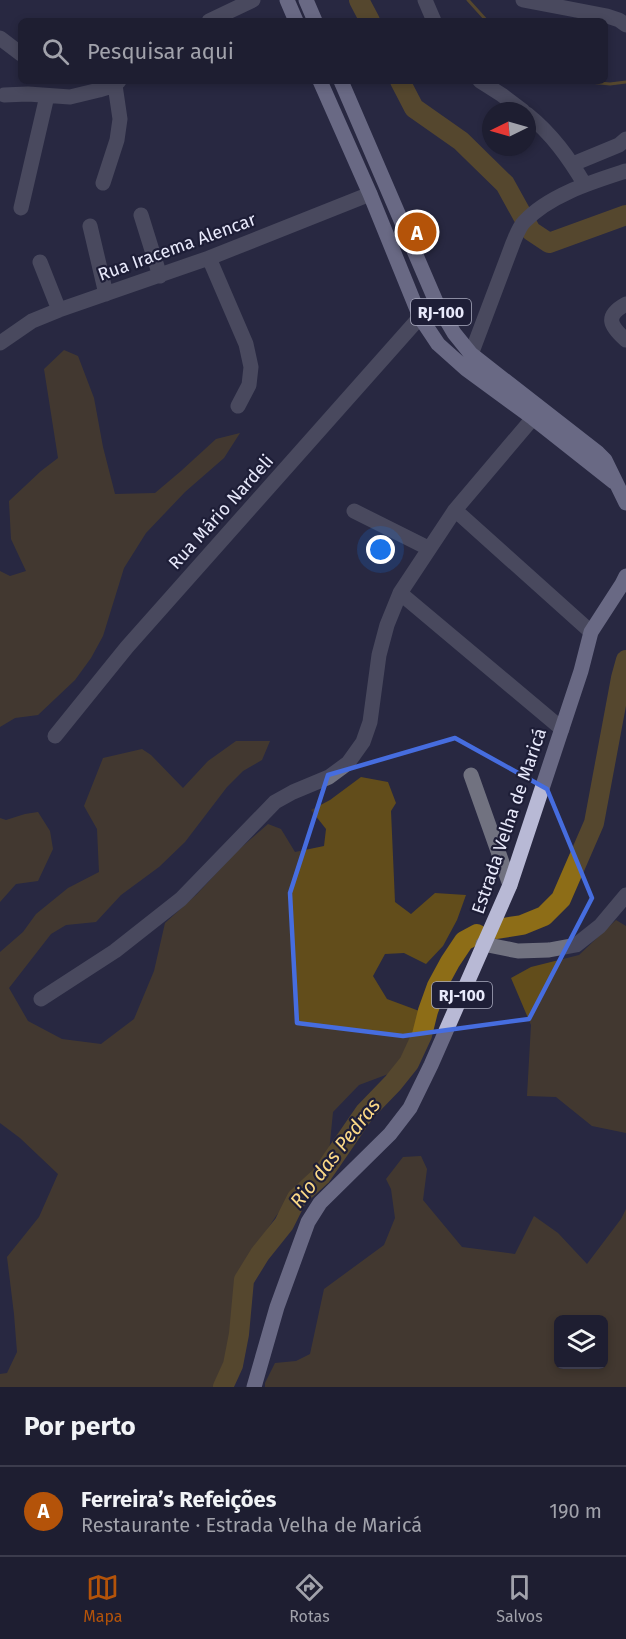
<!DOCTYPE html>
<html lang="pt">
<head>
<meta charset="utf-8">
<style>
  body { margin:0; font-family:"Fira Sans",sans-serif; background:#2b2b3d; color:#f1f3f6 }
  .controls { position:absolute; right:18px; bottom:18px; display:grid; overflow:hidden; border-radius:9px; box-shadow:0 3px 9px #0003 }
  .controls button { width:54px; height:54px; display:grid; place-items:center; padding:0; border:0; border-bottom:2px solid #3c3c4d; background:#1e1e31; color:#f1f3f6; font:30px sans-serif }
  .compass { position:absolute; left:482px; top:102px; width:54px; height:54px; border-radius:50%; background:#1e1e31; box-shadow:0 3px 9px #0003; rotate:265deg }
  .you { position:absolute; left:381px; top:550px; width:21px; height:21px; margin:-15px; border:4px solid #fff; border-radius:50%; background:#1a73e8; box-shadow:0 0 0 9px #1a73e833 }
  .badge { display:grid; place-items:center; width:39px; height:39px; border-radius:50%; background:#b45309; color:#fff; font-size:20px; font-weight:700 }
  .pin { position:absolute; translate:-50% -50%; border:3px solid #fff; box-shadow:0 2px 6px #0006 }
  .list { margin:0; padding:0; list-style:none }
  h2 { display:flex; justify-content:space-between; align-items:center; height:78px; margin:0; padding:0 24px; font-size:26px }
  h2 small { font-size:20px; font-weight:400; color:#a1a2ab }
  .list li { display:grid; grid-template-columns:39px 1fr auto; gap:18px; align-items:center; box-sizing:border-box; height:90px; padding:0 24px; border-top:2px solid #3c3c4d }
  .list b { display:block; font-size:22px; white-space:nowrap }
  .list p { margin:0; font-size:20px; white-space:nowrap; color:#a1a2ab }
  .list em { font-size:20px; font-style:normal; color:#a1a2ab }
  .icon { flex:none; width:33px; height:33px; fill:none; stroke:currentColor; stroke-width:2; stroke-linecap:round; stroke-linejoin:round }
  .map { position:relative; flex:none; width:626px; height:1387px; overflow:hidden }
  .search { position:absolute; background:#1e1e31; box-shadow:0 3px 9px #0003; left:18px; right:18px; top:18px; height:66px; display:flex; align-items:center; gap:15px; box-sizing:border-box; padding:0 21px; border-radius:9px; color:#a1a2ab; font-size:22px }
  .sheet { height:168px; background:#1e1e31 }
  nav { display:flex; justify-content:space-around; align-items:center; box-sizing:border-box; height:84px; border-top:2px solid #3c3c4d; background:#1e1e31; font-size:16px; color:#a1a2ab }
  nav a { display:grid; justify-items:center; gap:3px }
  nav .on { color:#b45309 }
  .map>svg:first-child { display:block }
  .green { fill:#624d1b; fill-rule:evenodd }
  .lines { fill:none; stroke-linecap:round; stroke-linejoin:round }
  .stream { stroke:#8d6d17; stroke-width:3 }
  .river { stroke:#8d6d17; stroke-width:20 }
  .minor { stroke:#717280; stroke-width:15 }
  .major { stroke:#b8b9d5; stroke-width:15 }
  .marked { fill:none; stroke:#466ddf; stroke-width:4.5; stroke-linejoin:round }
  .labels { text-anchor:middle; dominant-baseline:central; stroke-width:4.5; stroke-linejoin:round; paint-order:stroke }
  .shield { fill:#1e1e37; stroke:#abacc0; stroke-width:1.5 }
  .shield-label { font-size:16px; font-weight:bold; fill:#e8e9fb }
  .street-label { font-size:18px; fill:#e8e9fb; stroke:#1e1e37 }
  .water-label { font-size:20px; font-style:italic; fill:#fbd886; stroke:#1e1e37 }
</style>
</head>
<body>
<div class="map">
<svg width="626" height="1387" viewBox="0 0 626 1387">
  <rect width="100%" height="100%" fill="#282841"/>
  <path class="green" d="M64,350L78,356L94,398L103,447L115,494L155,493L181,471L216,439L240,433L224,458L185,492L146,533L124,568L103,636L91,658L75,680L38,715L15,718L0,727V571L10,576L26,571L11,539L9,501L41,471L58,458L44,369Z
    M236,741H270L262,760L243,771L227,787L185,842L159,867L121,895L96,922L66,925L51,934L9,988L28,1021L62,1039L101,1044L134,1019L154,971L165,923L197,894L236,852L268,824L281,829L295,852L324,846L326,829L311,810L330,800L361,777L388,782L396,803L391,811L395,902L411,914L435,893L466,895L457,920L443,946L426,964L404,953L385,954L373,976L387,999L422,1012L412,1044L391,1073L359,1085L333,1112L329,1152L276,1216L246,1262L239,1334L233,1365L223,1387H0V1374L7,1373L17,1352L14,1314L7,1257L39,1217L58,1174L20,1138L0,1123V952L23,932L36,914L68,888L99,872L97,829L84,806L103,758L142,749L151,755L183,788L208,761Z
    M38,812L50,831L53,849L38,881L16,884L0,902V818L6,820L25,814Z
    M616,920L626,926V1133L592,1126L556,1097L527,1096L531,1025L511,978L531,967L579,955Z
    M421,1156L427,1169L423,1200L462,1247L515,1254L534,1216L558,1233L587,1264L621,1219L626,1209V1387H265V1383L275,1363L296,1361L310,1354L324,1289L384,1245L395,1218L391,1189L386,1179L403,1157ZM558,1320H604V1364H558Z"/>
  <g class="lines">
    <path class="stream" d="M468,0L487,21
      M579,81L610,84L626,82"/>
    <path class="river" d="M359,0L370,21
      M400,81L414,108L461,141L505,184L531,231L549,243L626,215
      M497,929L522,925L544,916L561,899L594,823L621,678L626,660
      M223,1387L233,1365L239,1334L244,1280L260,1254L284,1224L297,1198L321,1176L365,1112L393,1083L409,1063L422,1035L428,1011L437,986L450,962L464,941L477,934"/>
    <path class="minor" d="M425,0L434,21
      M523,0L607,16L619,20L626,25
      M209,21L253,0
      M0,38L21,54
      M480,81L502,95L523,111
      M4,95L28,94L70,97L99,90L115,85L119,81
      M527,114C552,134 569,158 585,185
      M573,164L619,145L626,139
      M103,183L117,140L120,119L115,85
      M21,208L47,96
      M141,215L160,276
      M90,226L106,294
      M209,258L246,344L251,367L249,385L238,406
      M40,262L59,310
      M626,304C604,316 610,326 626,340
      M0,343L32,321L59,310L209,258L370,194
      M467,365L513,243C516,236 519,227 524,222C549,195 592,182 626,171
      M455,510L591,632
      M354,511L428,548
      M400,593L562,729
      M55,736L127,647L420,317
      M471,775L510,885
      M483,944L518,951L549,950L576,945L600,926L626,895
      M41,999L115,951L181,899L275,802L293,792L329,777L348,763L363,742L370,722L379,655L387,625L400,593L455,510L533,418"/>
    <path class="major" d="M287,0L296,21
      M306,0L315,21
      M320,81L370,194L420,317L438,344L466,369L533,418L614,482
      M341,81L437,304L454,333L471,354L598,453L605,460L626,503
      M254,1387L277,1307L308,1222L320,1203L390,1134L410,1108L431,1065L510,885L581,671L591,632L622,584L626,576"/>
  </g>
  <path d="M0 0H626V1387H0ZM455,738L547,789L592,898L529,1019L403,1036L297,1023L290,893L328,775Z" fill="#282841" fill-opacity=".55" fill-rule="evenodd"/>
  <path class="marked" d="M455,738L547,789L592,898L529,1019L403,1036L297,1023L290,893L328,775Z"/>
  <g class="labels">
    <g class="shield">
      <rect x="411" y="299" width="60" height="26" rx="4.5"/>
      <rect x="432" y="982" width="60" height="26" rx="4.5"/>
    </g>
    <g class="shield-label">
      <text x="441" y="312">RJ-100</text>
      <text x="462" y="995">RJ-100</text>
    </g>
    <g class="street-label">
      <text transform="translate(177 247) rotate(-20)">Rua Iracema Alencar</text>
      <text transform="translate(221 512) rotate(-48)">Rua Mário Nardeli</text>
      <text transform="translate(509 821) rotate(-71)">Estrada Velha de Maricá</text>
    </g>
    <g class="water-label">
      <text transform="translate(335 1153) rotate(-52)">Rio das Pedras</text>
    </g>
  </g>
</svg>
<div class="controls">
<button><svg class="icon" aria-label="layers" viewBox="0 0 24 24"><path d="M12 4l9 5-9 5-9-5zM3 14l9 5 9-5"/></svg></button>
</div>
<svg class="compass" viewBox="-18 -18 36 36"><path d="M0-13l5 13h-10z" fill="#e53935"/><path d="M0 13l5-13h-10z" fill="#a1a2ab"/></svg>
<div class="you"></div>
<div class="pin badge" style="left:417px;top:232px">A</div>
<div class="search"><svg class="icon" aria-label="search" viewBox="0 0 24 24"><circle cx="10" cy="10" r="6"/><path d="M15 15l6 6"/></svg>Pesquisar aqui</div>
</div>
<section class="sheet">
<h2>Por perto<small></small></h2>
<ul class="list">
<li><span class="badge">A</span><div><b>Ferreira’s Refeições</b><p>Restaurante · Estrada Velha de Maricá</p></div><em>190 m</em></li>
</ul>
</section>
<nav>
<a class="on"><svg class="icon" aria-label="map" viewBox="0 0 24 24"><path d="M3 6l6-2 6 2 6-2v14l-6 2-6-2-6 2zM9 4v14M15 6v14"/></svg>Mapa</a>
<a><svg class="icon" aria-label="directions" viewBox="0 0 24 24"><path d="M12 3l9 9-9 9-9-9zM9 14v-3h6M13 9l2 2-2 2"/></svg>Rotas</a>
<a><svg class="icon" aria-label="saved" viewBox="0 0 24 24"><path d="M7 4h10v16l-5-4-5 4z"/></svg>Salvos</a>
</nav>
</body>
</html>
